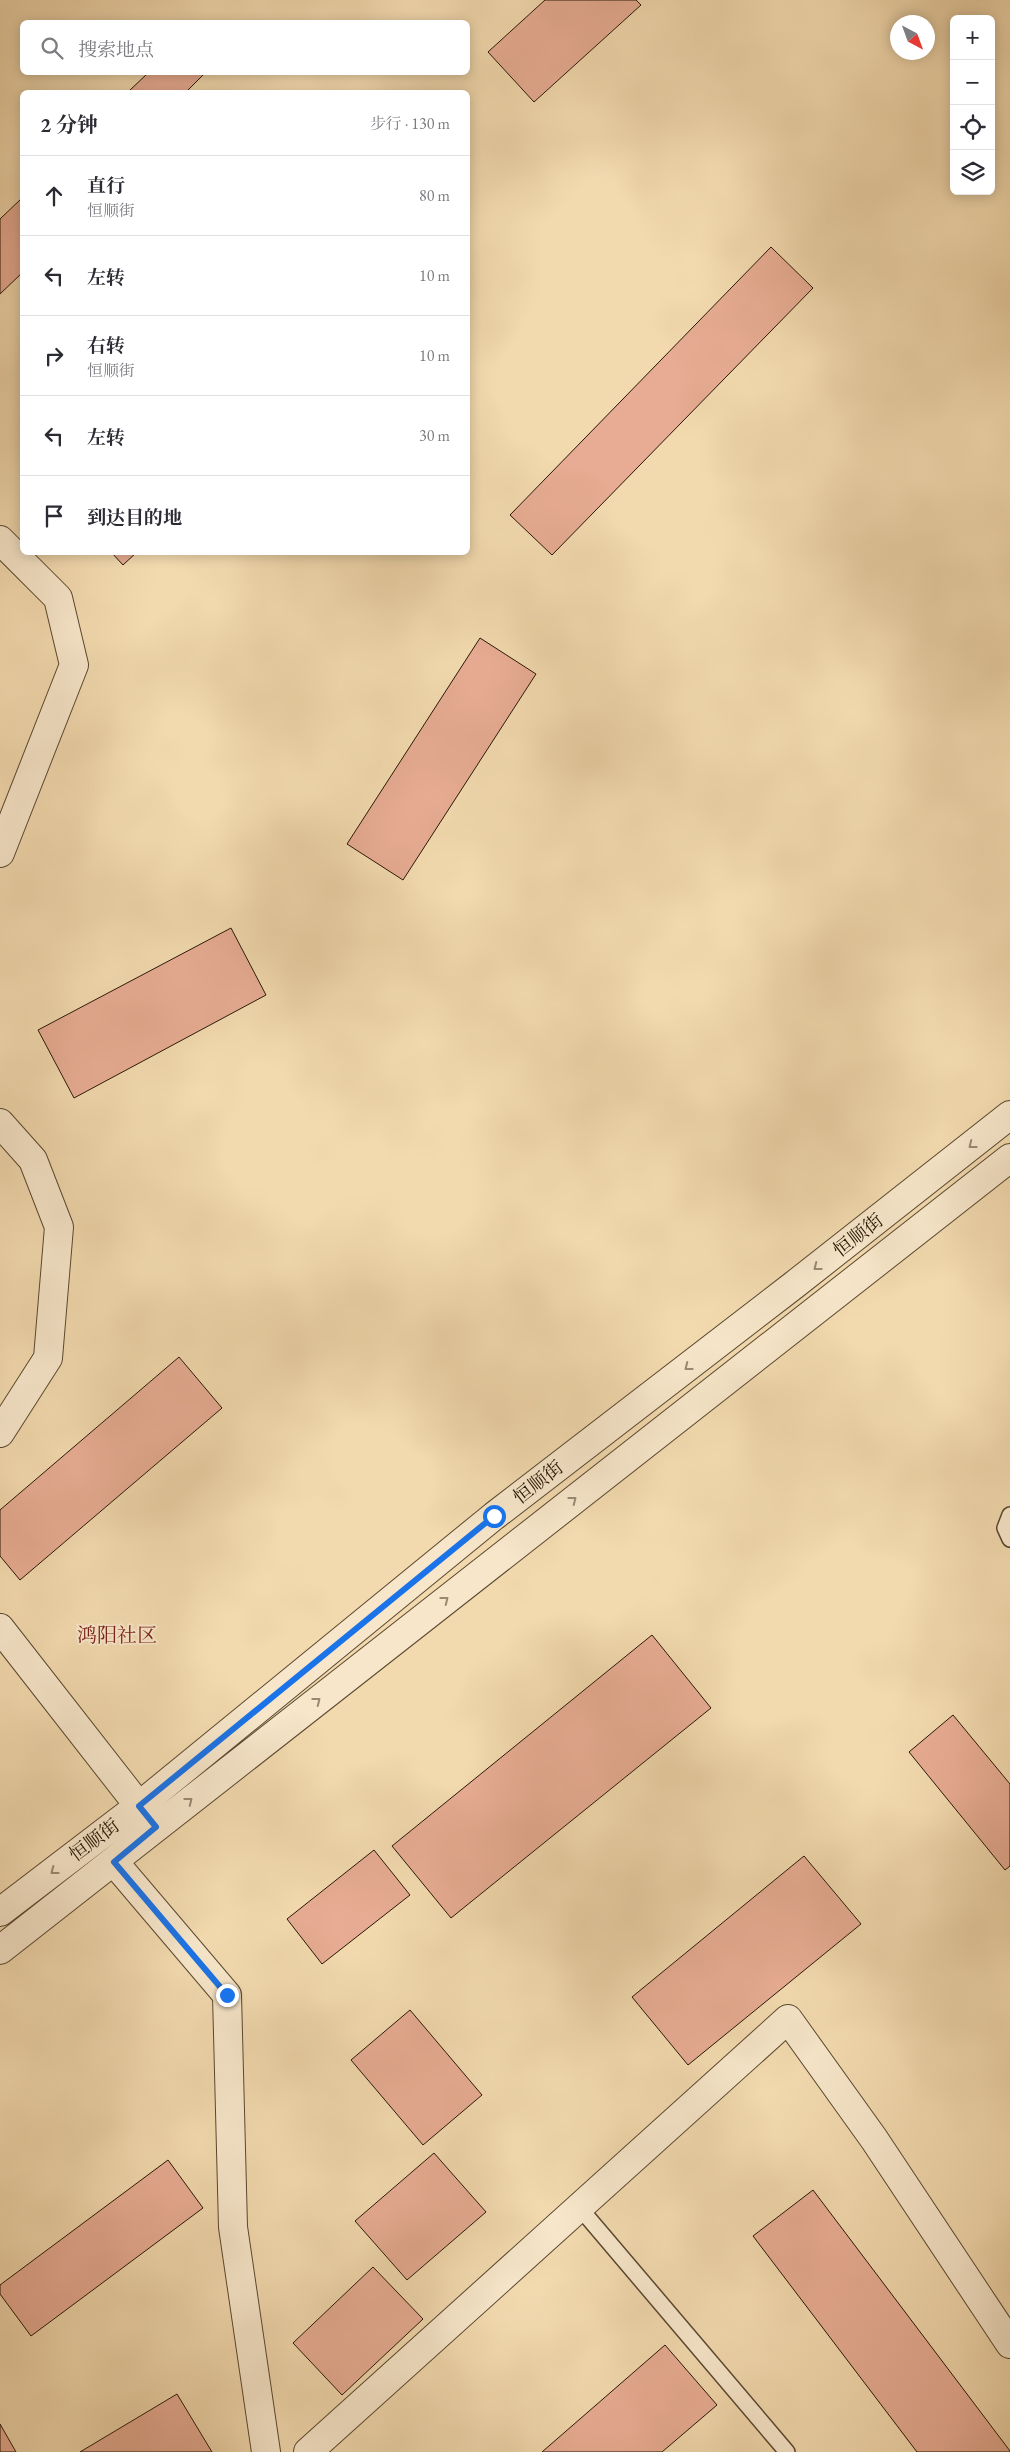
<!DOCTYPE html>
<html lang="zh">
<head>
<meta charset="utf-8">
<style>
  body { margin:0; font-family:"EB Garamond","Noto Serif SC",serif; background:#f2f2f3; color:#2b2b33 }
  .controls { position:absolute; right:15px; top:15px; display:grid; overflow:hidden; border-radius:8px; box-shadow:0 2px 12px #0003 }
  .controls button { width:45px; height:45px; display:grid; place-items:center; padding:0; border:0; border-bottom:1px solid #e1e1e2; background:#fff; color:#2b2b33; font:25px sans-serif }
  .compass { position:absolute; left:890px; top:15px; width:45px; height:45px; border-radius:50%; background:#fff; box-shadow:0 2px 12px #0003; rotate:139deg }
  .stop { position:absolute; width:15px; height:15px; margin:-11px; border:4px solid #1a73e8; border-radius:50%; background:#fff }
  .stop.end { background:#1a73e8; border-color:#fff; box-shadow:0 1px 5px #0008 }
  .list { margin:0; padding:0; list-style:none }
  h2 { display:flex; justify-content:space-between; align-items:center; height:65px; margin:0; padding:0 20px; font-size:21px }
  h2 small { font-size:16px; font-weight:400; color:#7c7c81 }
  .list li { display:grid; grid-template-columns:32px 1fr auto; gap:15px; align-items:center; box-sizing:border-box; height:80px; padding:0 20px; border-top:1px solid #e1e1e2 }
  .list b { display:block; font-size:19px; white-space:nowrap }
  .list p { margin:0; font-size:16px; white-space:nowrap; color:#7c7c81 }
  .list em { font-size:16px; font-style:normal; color:#7c7c81 }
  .icon { flex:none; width:28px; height:28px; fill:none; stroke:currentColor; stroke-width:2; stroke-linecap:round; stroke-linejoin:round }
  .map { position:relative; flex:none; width:1010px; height:2452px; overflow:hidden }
  .search { position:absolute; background:#fff; box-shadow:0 2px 12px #0003; left:20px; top:20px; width:450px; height:55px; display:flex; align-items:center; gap:12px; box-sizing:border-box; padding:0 18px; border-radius:8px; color:#7c7c81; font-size:19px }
  .panel { position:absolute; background:#fff; box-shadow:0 2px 12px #0003; left:20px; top:90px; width:450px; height:465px; border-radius:8px }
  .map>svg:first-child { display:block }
  .building { fill:#e7ac93; stroke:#281706 }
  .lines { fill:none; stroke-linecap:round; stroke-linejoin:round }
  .service-casing { stroke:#5a4830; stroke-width:18 }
  .minor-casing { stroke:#5a4830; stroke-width:30 }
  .tertiary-casing { stroke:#5a4830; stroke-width:30 }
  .service { stroke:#f7e6ca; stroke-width:15 }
  .minor { stroke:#f7e6ca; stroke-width:28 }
  .tertiary { stroke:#f7e6ca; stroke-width:28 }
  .oneway { stroke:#9a8972 }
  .route { stroke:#1a73e8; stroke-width:6 }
  .labels { text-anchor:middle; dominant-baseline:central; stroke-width:4; stroke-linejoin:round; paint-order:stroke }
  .street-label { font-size:19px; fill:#281706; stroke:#f7e6ca }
  .neighbourhood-label { font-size:20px; fill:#7a1f14; stroke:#f7e6ca }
</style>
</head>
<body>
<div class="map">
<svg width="1010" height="2452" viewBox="0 0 1010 2452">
  <rect width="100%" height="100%" fill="#f2d9ae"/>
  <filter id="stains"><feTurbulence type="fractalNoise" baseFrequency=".004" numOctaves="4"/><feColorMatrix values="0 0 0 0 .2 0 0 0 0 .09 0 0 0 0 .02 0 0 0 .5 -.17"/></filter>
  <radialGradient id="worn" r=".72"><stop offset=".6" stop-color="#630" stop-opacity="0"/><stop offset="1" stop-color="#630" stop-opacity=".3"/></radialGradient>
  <path class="building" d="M545,0H636L641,5L534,102L488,52Z
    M149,72H206L186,92H128Z
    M22,198V273L0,294V219Z
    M771,247L813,288L552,555L510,515Z
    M111,552H137L123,565Z
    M480,638L536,674L403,880L347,844Z
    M231,928L266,995L74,1098L38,1030Z
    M179,1357L222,1408L20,1580L0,1556V1510Z
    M652,1635L711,1708L451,1918L392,1846Z
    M953,1715L1010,1784V1866L1005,1870L909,1752Z
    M374,1850L410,1895L322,1964L287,1919Z
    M804,1856L861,1924L688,2065L632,1997Z
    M410,2010L482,2095L423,2145L351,2060Z
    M434,2153L486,2212L407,2280L355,2221Z
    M168,2160L203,2208L31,2336L0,2294V2285Z
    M813,2190L1010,2451V2452H917L753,2236Z
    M373,2267L423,2319L342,2395L293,2343Z
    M665,2345L717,2405L662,2452H542Z
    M177,2394L212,2452H80Z
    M0,2424L16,2452H0Z"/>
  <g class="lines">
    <defs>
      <path id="service" d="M1010,1515L1005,1528L1010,1539
        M579,2207L787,2452"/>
      <path id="minor" d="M0,540L58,598L74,665L0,853
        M0,1123L33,1160L59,1227L48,1358L0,1433
        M0,1628L153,1824
        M114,1862L227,1995L233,2227L266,2452
        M308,2452L788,2019L874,2139L1010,2344"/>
      <path id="tertiary" d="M0,1912L139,1806L494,1516L794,1285L1010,1115
        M0,1950L1010,1158"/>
    </defs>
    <use href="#service" class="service-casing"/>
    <use href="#minor" class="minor-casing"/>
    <use href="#tertiary" class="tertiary-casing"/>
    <use href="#service" class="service"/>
    <use href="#minor" class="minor"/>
    <use href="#tertiary" class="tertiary"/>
  </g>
  <defs><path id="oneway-chevron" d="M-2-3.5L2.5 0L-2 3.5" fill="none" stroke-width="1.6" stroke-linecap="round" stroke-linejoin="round" transform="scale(1.25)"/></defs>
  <g class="oneway">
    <use href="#oneway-chevron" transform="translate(972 1145) rotate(142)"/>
    <use href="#oneway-chevron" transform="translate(817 1267) rotate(142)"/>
    <use href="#oneway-chevron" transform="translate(688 1367) rotate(142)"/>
    <use href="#oneway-chevron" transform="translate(573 1500) rotate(-38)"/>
    <use href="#oneway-chevron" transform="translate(445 1600) rotate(-38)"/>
    <use href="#oneway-chevron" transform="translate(317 1701) rotate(-38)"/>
    <use href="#oneway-chevron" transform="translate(189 1801) rotate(-38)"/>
    <use href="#oneway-chevron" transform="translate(54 1871) rotate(143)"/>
  </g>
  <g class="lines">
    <path class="route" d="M227,1995L114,1862L156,1827L139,1806L494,1516"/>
  </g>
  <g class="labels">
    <g class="street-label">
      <text transform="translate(858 1235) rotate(-38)">恒顺街</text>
      <text transform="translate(538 1482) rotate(-38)">恒顺街</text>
      <text transform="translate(94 1840) rotate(-37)">恒顺街</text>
    </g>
    <g class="neighbourhood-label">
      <text x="117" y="1635">鸿阳社区</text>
    </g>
  </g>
  <rect width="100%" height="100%" filter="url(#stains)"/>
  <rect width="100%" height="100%" fill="url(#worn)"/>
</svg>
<div class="controls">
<button>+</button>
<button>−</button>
<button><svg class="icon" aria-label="locate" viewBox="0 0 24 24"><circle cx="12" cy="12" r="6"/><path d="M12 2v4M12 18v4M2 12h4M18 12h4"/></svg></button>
<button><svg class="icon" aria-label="layers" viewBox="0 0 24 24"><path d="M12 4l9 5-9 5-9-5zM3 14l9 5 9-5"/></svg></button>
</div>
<svg class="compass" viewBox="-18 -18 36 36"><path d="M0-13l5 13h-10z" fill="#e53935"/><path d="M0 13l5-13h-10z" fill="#7c7c81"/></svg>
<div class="stop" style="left:494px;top:1516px"></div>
<div class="stop end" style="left:227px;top:1995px"></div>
<div class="search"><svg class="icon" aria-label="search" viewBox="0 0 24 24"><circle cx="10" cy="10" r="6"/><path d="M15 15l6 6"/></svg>搜索地点</div>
<section class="panel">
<h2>2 分钟<small>步行 · 130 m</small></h2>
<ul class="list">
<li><svg class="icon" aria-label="ahead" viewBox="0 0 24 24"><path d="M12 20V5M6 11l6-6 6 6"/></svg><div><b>直行</b><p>恒顺街</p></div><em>80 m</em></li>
<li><svg class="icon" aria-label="left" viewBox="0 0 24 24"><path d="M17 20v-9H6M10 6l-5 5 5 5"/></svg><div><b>左转</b></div><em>10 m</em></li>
<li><svg class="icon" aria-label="right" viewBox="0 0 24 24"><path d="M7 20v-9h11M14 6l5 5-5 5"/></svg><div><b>右转</b><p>恒顺街</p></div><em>10 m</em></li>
<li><svg class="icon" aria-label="left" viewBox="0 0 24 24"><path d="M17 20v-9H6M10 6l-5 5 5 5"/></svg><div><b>左转</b></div><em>30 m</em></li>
<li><svg class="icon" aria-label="arrive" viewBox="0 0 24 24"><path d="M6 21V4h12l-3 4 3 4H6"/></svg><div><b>到达目的地</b></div></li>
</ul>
</section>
</div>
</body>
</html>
